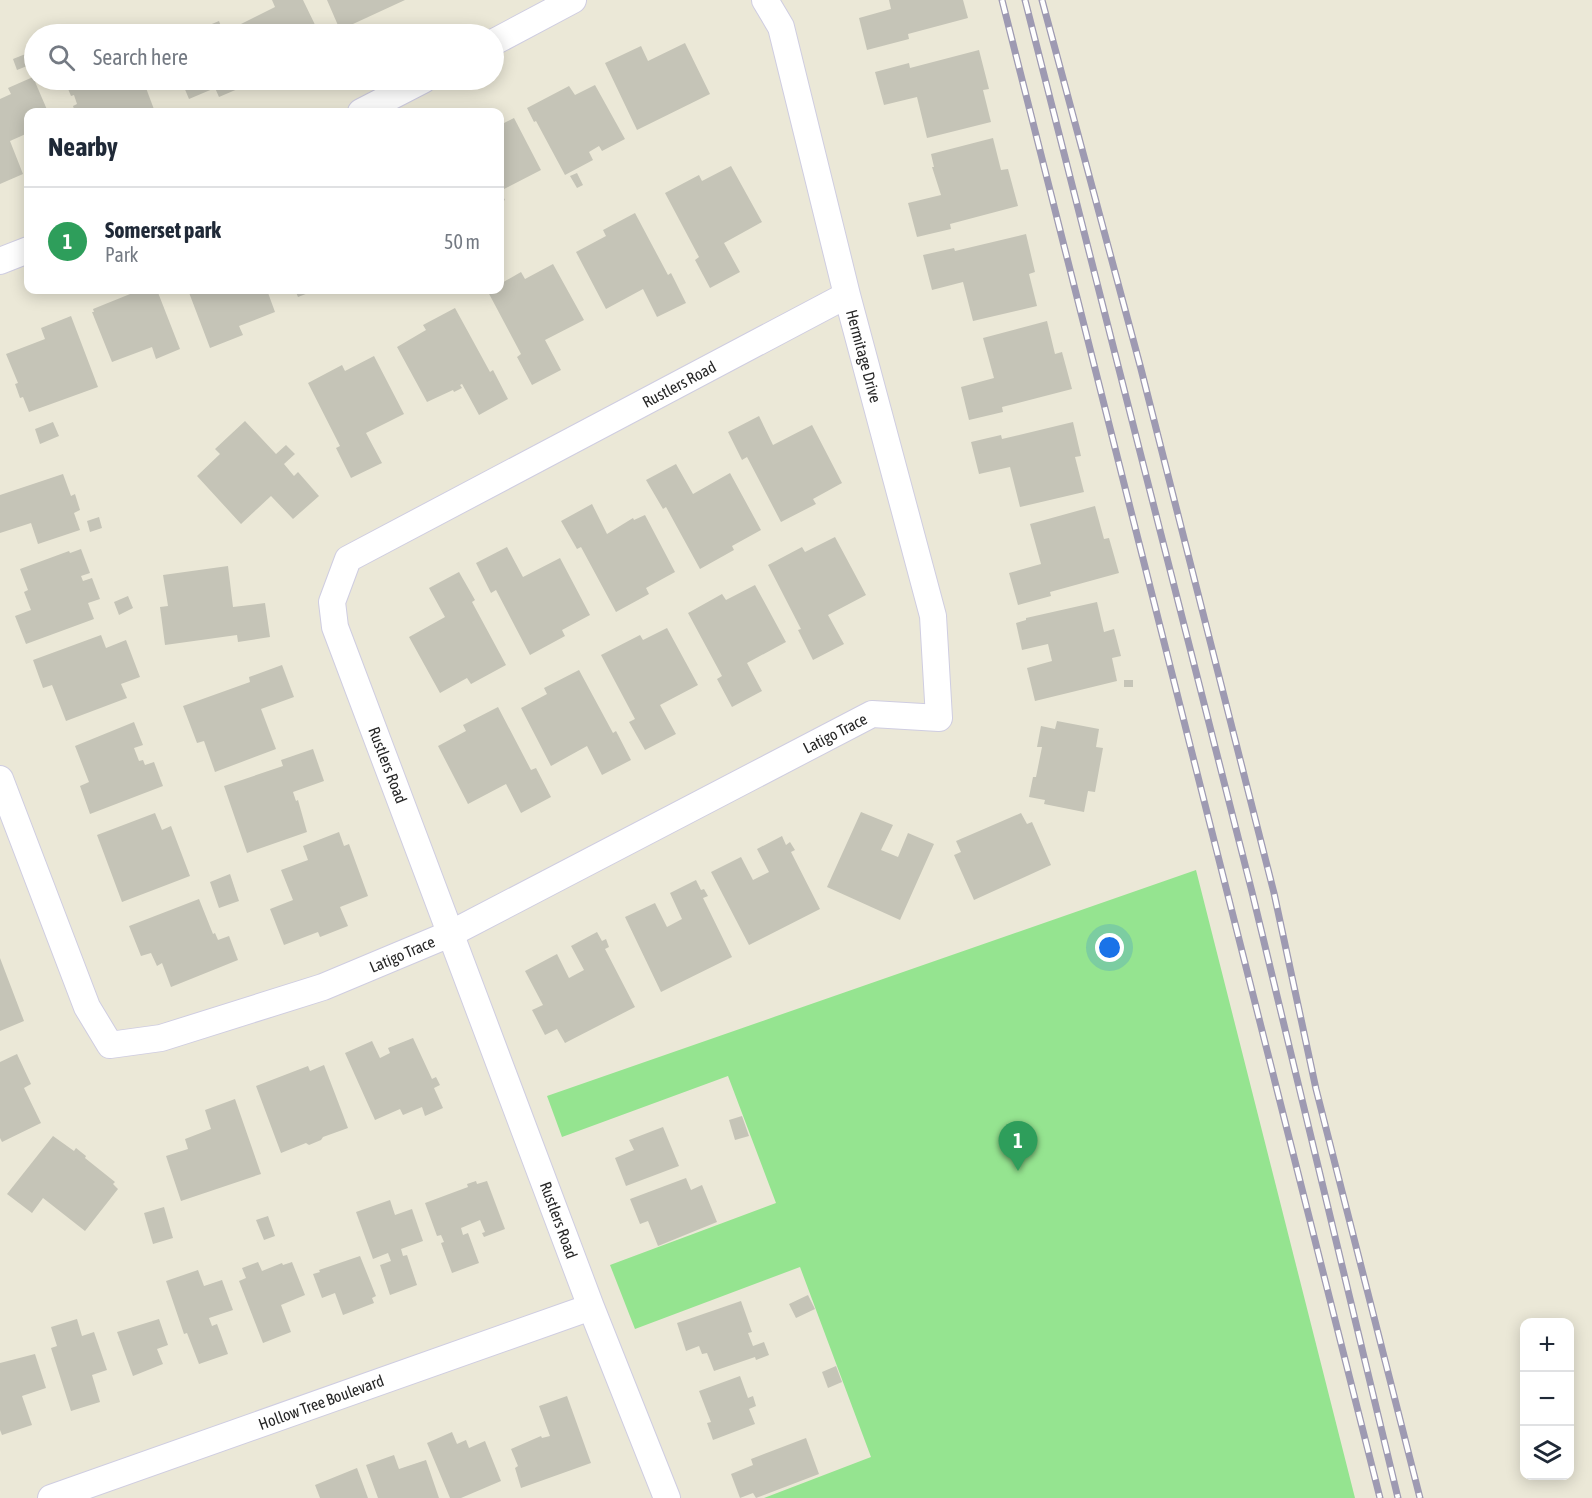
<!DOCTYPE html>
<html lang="en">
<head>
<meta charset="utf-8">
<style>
  body { margin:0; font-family:"Asap Condensed",sans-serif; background:#f2f2f3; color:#1f2937 }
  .controls { position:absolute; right:18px; bottom:18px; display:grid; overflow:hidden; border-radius:12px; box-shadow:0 3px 15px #0003 }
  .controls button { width:54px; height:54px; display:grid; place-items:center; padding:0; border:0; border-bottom:2px solid #e0e1e3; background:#fff; color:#1f2937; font:30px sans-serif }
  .you { position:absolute; left:1110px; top:948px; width:21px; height:21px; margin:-15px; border:4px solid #fff; border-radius:50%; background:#1a73e8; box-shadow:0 0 0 9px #1a73e833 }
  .badge { display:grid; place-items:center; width:39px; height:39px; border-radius:50%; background:#ea580c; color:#fff; font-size:20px; font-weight:700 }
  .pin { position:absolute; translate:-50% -50px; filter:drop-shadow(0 2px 3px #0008) }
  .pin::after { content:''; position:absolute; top:32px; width:21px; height:18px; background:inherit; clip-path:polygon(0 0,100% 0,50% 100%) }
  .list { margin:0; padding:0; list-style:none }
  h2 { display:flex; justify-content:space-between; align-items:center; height:78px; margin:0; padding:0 24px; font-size:26px }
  h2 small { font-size:20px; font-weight:400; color:#747a83 }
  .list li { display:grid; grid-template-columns:39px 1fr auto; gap:18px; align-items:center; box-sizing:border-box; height:108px; padding:0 24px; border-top:2px solid #e0e1e3 }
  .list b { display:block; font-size:22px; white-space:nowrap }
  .list p { margin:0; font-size:20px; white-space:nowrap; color:#747a83 }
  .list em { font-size:20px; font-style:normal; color:#747a83 }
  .icon { flex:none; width:33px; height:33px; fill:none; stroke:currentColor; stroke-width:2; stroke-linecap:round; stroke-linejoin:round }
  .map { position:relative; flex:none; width:1592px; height:1498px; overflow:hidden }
  .search { position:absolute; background:#fff; box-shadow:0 3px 15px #0003; left:24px; top:24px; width:480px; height:66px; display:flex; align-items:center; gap:15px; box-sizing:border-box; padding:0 21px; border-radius:33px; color:#747a83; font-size:22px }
  .panel { position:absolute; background:#fff; box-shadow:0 3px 15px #0003; left:24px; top:108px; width:480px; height:186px; border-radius:12px }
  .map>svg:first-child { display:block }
  .green { fill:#95e490 }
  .building { fill:#c5c4b7 }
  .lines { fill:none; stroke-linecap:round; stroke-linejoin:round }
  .minor-casing { stroke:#cfcde1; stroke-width:28 }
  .minor { stroke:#fff; stroke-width:26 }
  .rail-casing { stroke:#9e9ab2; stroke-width:7 }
  .rail { stroke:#fff; stroke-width:4.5; stroke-dasharray:14; stroke-linecap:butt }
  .labels { text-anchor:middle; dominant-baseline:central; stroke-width:4.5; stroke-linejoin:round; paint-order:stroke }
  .street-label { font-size:16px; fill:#272727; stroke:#fff }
</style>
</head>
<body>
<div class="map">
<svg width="1592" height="1498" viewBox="0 0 1592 1498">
  <rect width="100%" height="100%" fill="#ebe8d7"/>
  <path class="green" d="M1196,870L1355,1498H764L871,1457L800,1267L635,1329L610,1265L776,1203L728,1076L562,1137L547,1096Z"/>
  <path class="building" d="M272,0H303L319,33L315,34H238L235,27L275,7Z
    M327,0H405L340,30Z
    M889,0H963L968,18L908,34L909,39L867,50L859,18L891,9Z
    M219,21L224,34H188Z
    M685,43L710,94L637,130L605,63L641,46L648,61Z
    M979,50L989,89L983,90L991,122L927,138L917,97L884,105L875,72L909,63L910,68Z
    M28,53L32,64L17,70L13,59Z
    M33,77L48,112H28V133L10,141L23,174L0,184V99L11,94L8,88Z
    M77,80H143L155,112H117L115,108L102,112H75L73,106L77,104L74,95L71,96L66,84Z
    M181,80H244L247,85L219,97L215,88L189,99Z
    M595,85L625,139L602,151L599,146L589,152L593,160L565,175L536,121L534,122L527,108L569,86L575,95Z
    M514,118L541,170L500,191L505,200L500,203V125Z
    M993,138L1001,170L1008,169L1018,206L950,224L951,229L917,237L908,203L941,195L932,167H934L931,154Z
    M731,166L762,222L724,243L740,272L710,288L695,260L699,257L665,193L699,175L702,181Z
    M577,173L583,185L577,188L570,176Z
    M635,213L668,275L671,273L686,303L657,317L643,289L606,309L576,252L606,236L603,230Z
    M1026,234L1035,272L1029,274L1037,306L973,321L963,282L932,290L923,255L954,248L955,251Z
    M500,242H503V256H500Z
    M553,264L584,320L545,340L561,370L532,385L517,357L521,354L487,290H500V284L521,272L525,279Z
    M140,290H157L180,349L156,359L152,347L112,362L92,312H94L93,309Z
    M188,290H267L275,312L239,326L243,335L210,348Z
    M295,290H316L298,297Z
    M455,308L490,372L493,370L508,399L479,415L462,384L460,385L462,388L454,392L453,390L427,402L397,347L426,330L423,325Z
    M71,316L98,387L29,412L23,397L20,398L15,384L18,383L6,354L45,339L41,328Z
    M1047,321L1055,354L1062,352L1072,389L1002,407L1003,412L969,420L961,387L994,378L983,338Z
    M374,356L404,414L366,433L382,463L351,478L336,448L340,446L308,383L342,365L345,371Z
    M759,416L773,445L812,425L842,483L813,499L816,504L781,522L747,457L742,460L728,432Z
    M245,421L276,454L286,445L295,454L284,464L294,476L298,472L319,496L293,519L271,496L241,524L197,476L220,454L215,449Z
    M53,422L59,436L40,444L35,429Z
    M1073,422L1081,456L1075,457L1084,492L1020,507L1010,467L979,474L971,442L1001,435L1002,439Z
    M676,464L693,494L730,473L761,530L732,546L734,550L700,569L666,507L663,509L646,480Z
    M63,474L71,496L75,494L80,510L74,513L80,530L38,544L31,523L0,533V495Z
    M592,504L607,534L633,518L634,520L645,515L675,572L646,588L649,594L616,612L581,547L577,549L561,521Z
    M1095,506L1104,539L1109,538L1119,573L1050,592L1051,596L1018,605L1009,573L1041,564L1030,524Z
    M99,517L102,528L90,532L87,521Z
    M835,537L866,595L828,615L844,644L813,660L798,630L801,629L768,565L802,547L805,552Z
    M507,547L523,577L560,558L590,615L562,630L565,636L530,655L496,590L491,593L476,563Z
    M81,549L90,573L81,576L83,581L92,578L100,599L88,603L94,619L26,644L15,616L31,610L24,592L28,590L20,569L69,551L70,553Z
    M228,566L233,607L265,603L270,637L238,642L237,635L165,645L160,607L168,606L163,575Z
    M459,572L475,600L472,602L506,665L471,684L467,678L440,693L409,637L445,617L429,588Z
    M755,585L786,642L747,663L762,691L732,707L717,679L722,676L688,613L722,594L726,600Z
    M128,596L133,608L119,615L114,602Z
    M1097,602L1104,632L1114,629L1121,656L1112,658L1117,681L1035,701L1027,668L1052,661L1048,644L1022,650L1016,623L1026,620V618Z
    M667,628L698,685L660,705L676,734L645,750L629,722L635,719L601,655L640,635L643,640Z
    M101,635L106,648L126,640L140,677L121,684L127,698L66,721L52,685L43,688L33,660Z
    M282,665L294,697L261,709L276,749L215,772L204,741L197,743L183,706L250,682L249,677Z
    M579,670L613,733L616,731L631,760L602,775L587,746L551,766L521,708L547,694L544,688Z
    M1124,680H1133V687H1124Z
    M498,707L531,770L536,768L551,797L521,813L506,784L468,804L438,746L466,731L463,725Z
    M1057,721L1099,729L1096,747L1103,748L1095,792L1088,791L1084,812L1044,804L1045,800L1029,797L1033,777H1036L1042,747H1037L1041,726L1055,729Z
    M134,722L143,745L134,748L139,761L143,760L145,765L154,762L163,786L90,814L80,786L89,782L75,746Z
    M313,749L324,781L293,792L296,801L298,800L307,832L247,853L224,786L283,766L281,760Z
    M861,812L893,825L881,850L898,857L908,833L934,844L900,920L827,887Z
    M155,813L162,830L171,826L190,876L122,902L97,835Z
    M1021,813L1027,824L1032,822L1051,865L974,900L954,855L961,852L956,841Z
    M339,832L344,846L349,844L368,896L340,907L348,926L320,937L318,932L284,945L270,909L293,900L281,870L308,860L303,846Z
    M782,836L786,845L790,842L795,850L791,852L820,909L749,945L711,872L741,857L753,880L769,872L757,849Z
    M230,874L239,901L219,908L210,882Z
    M696,880L701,890L704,889L708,896L703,898L732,957L661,992L625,917L655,903L667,927L682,919L670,893Z
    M199,899L213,934L215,933L218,940L229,936L238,960L171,987L162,963L157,966L151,953L141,956L129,926Z
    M597,932L602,941L606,939L609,947L605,949L635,1007L565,1043L557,1029L545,1035L532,1010L543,1005L525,971L557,954L569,978L584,970L571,946Z
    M0,958L24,1021L0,1031Z
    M413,1038L432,1079L436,1077L440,1085L434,1088L443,1108L425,1116L422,1107L403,1115L400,1109L375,1120L345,1053L372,1041L380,1058L390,1053L388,1048Z
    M17,1054L31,1084L24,1088L41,1123L2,1142L0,1138V1062Z
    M324,1065L348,1128L323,1137L321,1140L309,1145L306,1143L281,1153L256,1086L308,1066L310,1071Z
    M235,1099L261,1174L181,1201L166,1156L188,1149L185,1139L211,1129L205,1110Z
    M742,1116L749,1136L735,1140L729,1120Z
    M663,1127L679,1166L626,1186L615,1158L634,1150L629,1140Z
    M53,1136L74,1151L76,1148L86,1156L85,1158L115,1182L113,1184L118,1189L85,1231L43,1198L32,1213L7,1194Z
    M686,1178L691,1190L702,1185L717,1222L658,1246L648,1221L640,1224L630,1199Z
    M476,1181L477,1184L487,1181L505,1229L484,1237L482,1233L485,1232L480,1220L461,1228L463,1235L468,1233L479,1263L452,1273L441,1243L444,1242L441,1235L437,1236L425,1203L468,1187L467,1184Z
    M390,1200L395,1215L412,1209L423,1241L401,1249L403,1256L407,1255L417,1285L390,1295L380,1265L391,1261L388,1253L373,1259L356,1212Z
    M164,1207L173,1238L153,1244L144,1213Z
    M268,1216L275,1236L264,1240L256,1220Z
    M360,1256L376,1296L372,1298L374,1303L343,1315L335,1293L322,1298L313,1274L320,1272L319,1270Z
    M258,1262L262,1271L282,1263L283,1265L292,1262L305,1295L281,1305L291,1332L263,1343L239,1281L246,1278L242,1268Z
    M198,1270L204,1286L222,1280L233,1310L209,1318L212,1326L217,1324L228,1354L199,1364L187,1333L184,1334L166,1281Z
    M808,1295L815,1309L796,1318L789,1304Z
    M741,1301L752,1332L748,1333L753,1346L764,1342L769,1355L756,1360L755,1357L714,1371L707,1353L702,1354L699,1346L686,1351L677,1323Z
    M77,1319L82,1336L94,1332L107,1370L92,1375L100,1402L71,1411L51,1348L57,1346L51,1327Z
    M159,1319L168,1345L157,1349L163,1364L133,1376L117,1332Z
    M35,1354L46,1388L22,1396L32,1425L2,1435L0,1430V1363Z
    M836,1366L842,1382L828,1388L822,1372Z
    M740,1376L748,1398L753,1396L756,1406L749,1409L755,1424L713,1440L707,1423L711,1422L699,1391Z
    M567,1396L591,1463L521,1488L515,1468L518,1466L511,1449L541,1436L542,1438L550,1436L539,1406Z
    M452,1432L457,1444L466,1440L469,1448L485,1441L501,1481L461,1498H450L427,1443Z
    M806,1438L819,1474L756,1498L753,1493L740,1498L731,1474L753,1465L751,1459Z
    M394,1455L399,1469L426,1460L439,1498H378L366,1465Z
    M357,1468L368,1498H320L315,1485Z"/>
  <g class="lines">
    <defs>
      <path id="minor" d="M494,42L573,0
        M361,112L423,80
        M0,261L28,250
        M0,779L87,1007L110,1045L161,1038L323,987L452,933L872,714L939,718L933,616L847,295L781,27L765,0
        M51,1498L591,1307
        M667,1498L591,1307L335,627L332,602L348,559L847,295"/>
    </defs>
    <use href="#minor" class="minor-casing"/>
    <use href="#minor" class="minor"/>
    <defs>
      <path id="rail" d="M1002,0L1380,1498
        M1025,0L1252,892L1398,1498
        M1042,0L1141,369L1274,893L1316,1089L1420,1498"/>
    </defs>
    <use href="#rail" class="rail-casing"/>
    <use href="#rail" class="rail"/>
  </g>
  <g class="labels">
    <g class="street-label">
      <text transform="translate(864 356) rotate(75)">Hermitage Drive</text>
      <text transform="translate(679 384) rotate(-28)">Rustlers Road</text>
      <text transform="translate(835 733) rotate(-27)">Latigo Trace</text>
      <text transform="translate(388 765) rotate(69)">Rustlers Road</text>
      <text transform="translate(402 954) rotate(-23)">Latigo Trace</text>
      <text transform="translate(559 1220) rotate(70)">Rustlers Road</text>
      <text transform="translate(321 1402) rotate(-20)">Hollow Tree Boulevard</text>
    </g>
  </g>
</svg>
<div class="controls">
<button>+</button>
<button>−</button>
<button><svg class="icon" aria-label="layers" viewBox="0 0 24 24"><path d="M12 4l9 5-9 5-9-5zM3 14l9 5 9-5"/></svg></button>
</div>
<div class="you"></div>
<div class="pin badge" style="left:1018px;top:1171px;background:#2e9e5b">1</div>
<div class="search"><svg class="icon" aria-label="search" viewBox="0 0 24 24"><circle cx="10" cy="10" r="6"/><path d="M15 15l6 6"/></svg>Search here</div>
<section class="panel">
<h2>Nearby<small></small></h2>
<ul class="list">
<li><span class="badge" style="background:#2e9e5b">1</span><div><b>Somerset park</b><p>Park</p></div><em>50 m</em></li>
</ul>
</section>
</div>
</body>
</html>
